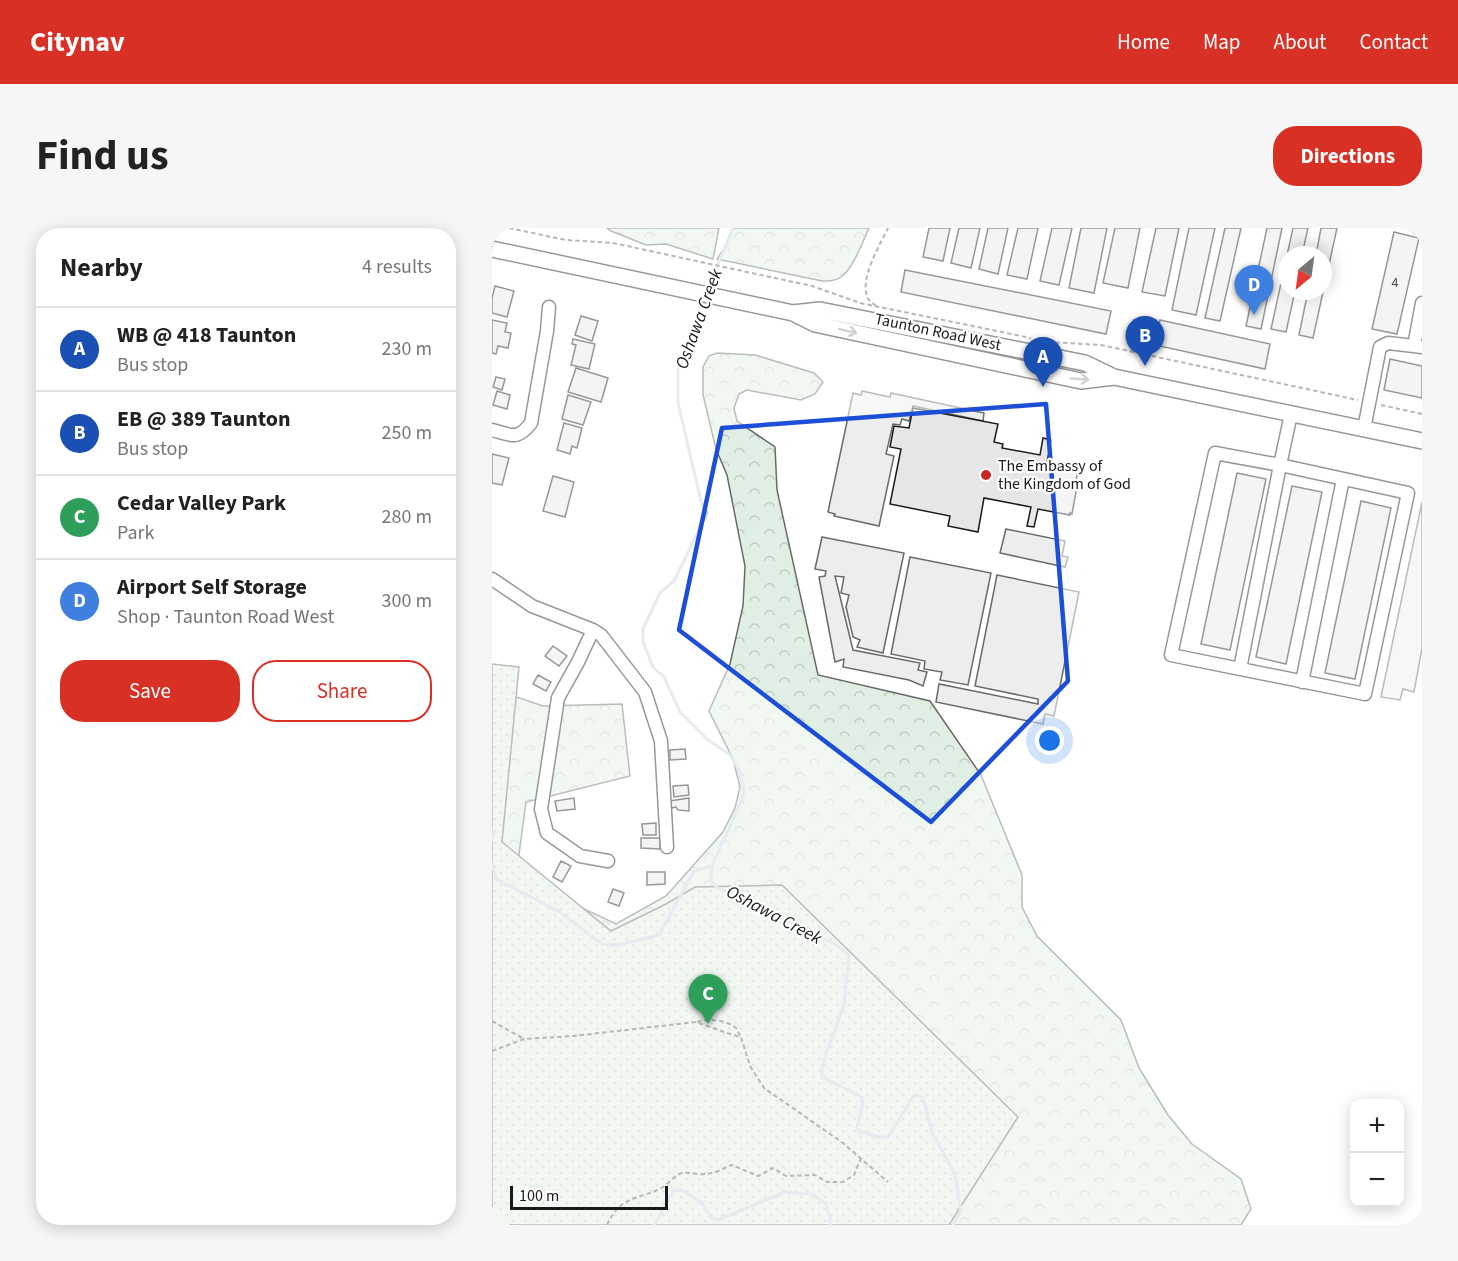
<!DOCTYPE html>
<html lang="en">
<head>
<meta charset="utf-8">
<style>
  body { margin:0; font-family:"Source Sans 3",sans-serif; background:#f6f6f6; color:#222 }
  .controls { position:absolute; right:18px; bottom:18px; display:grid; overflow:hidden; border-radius:12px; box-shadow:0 3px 15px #0003 }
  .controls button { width:54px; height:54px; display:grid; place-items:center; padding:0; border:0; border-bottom:2px solid #e0e0e0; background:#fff; color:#222; font:30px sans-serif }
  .compass { position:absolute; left:786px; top:18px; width:54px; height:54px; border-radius:50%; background:#fff; box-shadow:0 3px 15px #0003; rotate:209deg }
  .scale { position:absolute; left:18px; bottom:15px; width:158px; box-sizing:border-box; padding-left:6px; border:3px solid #1a1a1a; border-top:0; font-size:16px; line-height:21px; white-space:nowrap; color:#1a1a1a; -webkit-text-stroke:4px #fff; paint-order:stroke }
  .you { position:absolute; left:558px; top:513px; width:21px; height:21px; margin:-15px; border:4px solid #fff; border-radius:50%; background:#1a73e8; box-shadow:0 0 0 9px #1a73e833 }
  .badge { display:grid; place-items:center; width:39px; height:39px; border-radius:50%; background:#d93025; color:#fff; font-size:20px; font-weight:700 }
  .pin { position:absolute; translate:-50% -50px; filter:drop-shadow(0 2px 3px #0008) }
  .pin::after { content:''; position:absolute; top:32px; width:21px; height:18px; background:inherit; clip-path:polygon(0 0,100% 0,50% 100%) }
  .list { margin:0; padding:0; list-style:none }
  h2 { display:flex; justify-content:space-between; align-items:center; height:78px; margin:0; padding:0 24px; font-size:26px }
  h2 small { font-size:20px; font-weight:400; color:#767676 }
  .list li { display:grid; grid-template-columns:39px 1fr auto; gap:18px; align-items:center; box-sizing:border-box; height:84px; padding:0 24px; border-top:2px solid #e0e0e0 }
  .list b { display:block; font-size:22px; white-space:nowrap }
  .list p { margin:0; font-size:20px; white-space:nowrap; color:#767676 }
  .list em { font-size:20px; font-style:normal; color:#767676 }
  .actions { display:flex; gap:12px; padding:18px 24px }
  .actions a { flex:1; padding:14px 0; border:2px solid #d93025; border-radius:24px; text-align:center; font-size:21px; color:#d93025 }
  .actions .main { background:#d93025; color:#fff }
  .map { position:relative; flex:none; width:930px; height:997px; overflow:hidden; border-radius:24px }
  header { display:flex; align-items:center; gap:36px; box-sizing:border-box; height:84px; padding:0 30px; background:#d93025; color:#fff }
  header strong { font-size:28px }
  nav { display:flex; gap:33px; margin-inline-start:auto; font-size:21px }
  .intro { display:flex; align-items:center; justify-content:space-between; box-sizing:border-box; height:144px; padding:0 36px }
  h1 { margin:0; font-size:42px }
  .button { padding:15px 27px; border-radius:24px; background:#d93025; color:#fff; font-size:21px; font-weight:700 }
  main { display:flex; gap:36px; padding:0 36px }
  aside { flex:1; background:#fff; border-radius:24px; box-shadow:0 3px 15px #0003 }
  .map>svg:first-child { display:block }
  .forest { fill:url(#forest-crowns); stroke:#6a6a6a; stroke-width:1.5 }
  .park { fill:url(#park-dots); stroke:#6a6a6a; stroke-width:1.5 }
  .parking { fill:#ededed; stroke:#6a6a6a; stroke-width:1.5 }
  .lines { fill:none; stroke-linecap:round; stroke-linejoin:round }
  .stream { stroke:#c6d2dc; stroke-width:3 }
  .building { fill:#e6e6e6; stroke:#1a1a1a; stroke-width:1.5 }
  .minor-casing { stroke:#1a1a1a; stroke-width:15 }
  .major-casing { stroke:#1a1a1a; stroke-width:18 }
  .path { stroke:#5f5f5f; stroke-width:2; stroke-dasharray:4.5 3; stroke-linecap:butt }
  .minor { stroke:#fff; stroke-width:12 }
  .major { stroke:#fff; stroke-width:15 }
  .oneway { stroke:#989898 }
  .marked { fill:none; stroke:#1d4ed8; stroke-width:4.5; stroke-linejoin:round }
  .poi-dot { fill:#c62828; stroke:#fff; stroke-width:2 }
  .labels { text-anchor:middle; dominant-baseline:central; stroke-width:4.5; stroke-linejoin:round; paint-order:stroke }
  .number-label { font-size:14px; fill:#4d4d4d }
  .street-label { font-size:16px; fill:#1a1a1a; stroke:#fff }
  .poi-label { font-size:16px; fill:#1a1a1a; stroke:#fff; text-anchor:start }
  .water-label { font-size:18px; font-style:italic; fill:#1a1a1a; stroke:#fff }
</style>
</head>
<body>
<header>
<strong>Citynav</strong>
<nav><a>Home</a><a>Map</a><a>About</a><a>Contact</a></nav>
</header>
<div class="intro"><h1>Find us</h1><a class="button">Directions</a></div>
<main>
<aside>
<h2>Nearby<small>4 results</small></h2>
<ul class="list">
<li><span class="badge" style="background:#1a4fb4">A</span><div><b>WB @ 418 Taunton</b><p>Bus stop</p></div><em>230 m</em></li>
<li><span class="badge" style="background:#1a4fb4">B</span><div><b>EB @ 389 Taunton</b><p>Bus stop</p></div><em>250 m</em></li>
<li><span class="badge" style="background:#2e9e5b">C</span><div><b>Cedar Valley Park</b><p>Park</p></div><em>280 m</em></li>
<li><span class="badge" style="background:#3f7fe0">D</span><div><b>Airport Self Storage</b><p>Shop · Taunton Road West</p></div><em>300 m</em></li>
</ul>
<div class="actions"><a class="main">Save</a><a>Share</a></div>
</aside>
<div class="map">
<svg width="930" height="997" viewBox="0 0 930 997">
  <defs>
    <pattern id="forest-crowns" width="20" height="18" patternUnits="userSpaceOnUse" patternTransform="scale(1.5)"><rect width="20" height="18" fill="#e0efe3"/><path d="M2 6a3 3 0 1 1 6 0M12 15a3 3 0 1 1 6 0" fill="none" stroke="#c0ccc2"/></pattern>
    <pattern id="park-dots" width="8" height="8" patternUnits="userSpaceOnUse" patternTransform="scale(1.5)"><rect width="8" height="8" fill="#e0efe3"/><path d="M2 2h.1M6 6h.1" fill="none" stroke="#c0ccc2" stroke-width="1.8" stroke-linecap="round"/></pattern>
  </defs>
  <rect width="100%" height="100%" fill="#fff"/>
  <path class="forest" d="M115,0H227L221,31L174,16L154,17L119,3Z
    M241,0H377C371,13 361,41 349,49C343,53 337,53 330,53L225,31L235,16Z
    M225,125L263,127L322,145L331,154L323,166L309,172L255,162L247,166L242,180L245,193L283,219L285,262L326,447L438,473L489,547L530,647V679L545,708L629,792L647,840L676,887L700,916L749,951L759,981L749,997H0V461L51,478L130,476L138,548L34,574L24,649L124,696L174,668L231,604L243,580L248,559L241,531L217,483L238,436L251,378L253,338L235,247L224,221L211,167V139L217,128Z"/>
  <path class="park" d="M0,436L27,439L10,614L119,703L174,676L203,659L290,657L526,889L457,997H0Z"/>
  <path class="parking" d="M370,163L398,169L399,165L492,185L491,193L421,178L417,193L410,191L408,197L401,196L394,226L402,228L387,298L342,288L343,286L336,284L361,165L369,167Z
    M930,274V420L922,464L911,461L908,472L889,469Z
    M514,301L573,313L570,328L576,329L573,339L508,325Z
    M330,309L412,325L391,425L365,419L368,412L361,409L354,379L357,367L349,365L352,349L343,348L361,422L428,435L426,442L435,444L431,458L417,452L351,439L352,431L343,434L327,349L333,348L334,343L323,341Z
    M418,329L499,345L476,457L448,452L450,444L432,441L433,433L399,426Z
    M505,347L587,364L562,488L553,486L551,496L444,474L447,456L546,476V471L483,458Z"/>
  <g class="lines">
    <path class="stream" d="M215,62L241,0
      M212,71L186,143V175L209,273L215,285L182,353L168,365L151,401V414L161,439L172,449L188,484L215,511L238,527L247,542L252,563L250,572L220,638L219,654L226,660L345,717L357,727L352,776L330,838V849L370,869L371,875L365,899L367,903L387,909H396L421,869L425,867L431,870L440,904L463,947L469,983L461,997
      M0,601L2,607L0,612
      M0,634L4,651L68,684L110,716L125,717L167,707L202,643L220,638
      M162,997L181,963L189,962L210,975L219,990L226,992L293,964L320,966L333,975L338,989V997"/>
  </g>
  <path class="building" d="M437,0H458L451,33L431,29Z
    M467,0H488L479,40L459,35Z
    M496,0H516L506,46L487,41Z
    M526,0H546L535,51L515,47Z
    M560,0H580L567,57L548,53Z
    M589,0H615L602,65L577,60Z
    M623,0H648L636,60L611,55Z
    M664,0H687L673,68L650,64Z
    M697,0H723L704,87L680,82Z
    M733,0H749L728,93L713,90Z
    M775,0H790L769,101L754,98Z
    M801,0H816L810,27H795V63H803L794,104L779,101Z
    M829,0H845L821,110L807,107L816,63H831V27H824Z
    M902,4L927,10L905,106L880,101Z
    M413,42L619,83L614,106L409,64Z
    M3,58L22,63L15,89L0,85V70Z
    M89,88L106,93L100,113L83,107Z
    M0,92L15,95L13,104L19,105L16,120L6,118L4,126L0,125Z
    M668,92L778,116L773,141L663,117Z
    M81,111L103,116L97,141L79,137L84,117L80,116Z
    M898,131L930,138V170L892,162Z
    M84,140L116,150L109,174L76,164Z
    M4,149L13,151L10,162L1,159Z
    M5,163L18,167L15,181L1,177Z
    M76,167L99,174L91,197L70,191Z
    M421,180L506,196L502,214L511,216L510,220L548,227L551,210L559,212L555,235L586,242L584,253H586L580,286L578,285V287L546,281L542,299L535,298L539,279L492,270L486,304L456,298L458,288L398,276L409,221L398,219L402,198L417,200Z
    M72,195L90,200L85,220L80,218L78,226L65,222Z
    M0,226L17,230L10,257L0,255Z
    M745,245L774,251L738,422L709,416Z
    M61,248L82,254L73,289L51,283Z
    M800,258L830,264L794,436L764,429Z
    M869,273L899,280L863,451L833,445Z
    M61,418L75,428L67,438L53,428Z
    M46,447L59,454L54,463L41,456Z
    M193,521L194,531L178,532V522Z
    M196,557L197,567L182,569L181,558Z
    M82,570L83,581L65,583L63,573Z
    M197,570V583L186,582L184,579L179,580L178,573Z
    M164,595V607H151L150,596Z
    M149,610H168V621L149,620Z
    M69,633L79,638L70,654L61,649Z
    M155,644H173V656L155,657Z
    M121,661L132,665L127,678L116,674Z"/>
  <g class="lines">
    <defs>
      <path id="minor" d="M926,0L930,1
        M930,75L922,118L930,119
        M872,201L888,119L896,115L922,118
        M0,202C20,207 25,213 39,195L55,103L57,79
        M0,351L40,378L101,402
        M748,441L788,237L916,265L873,466L679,427L723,225L788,237L799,186
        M810,454L851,251
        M116,633L88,628L55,605L49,581L66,470L86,434L101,402L109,407L153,464L169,513L175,619"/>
      <path id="major" d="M0,21L301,85L323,96L589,153L622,149
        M301,85L328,82L593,135L622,149L930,213"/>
    </defs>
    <use href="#minor" class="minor-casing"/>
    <use href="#major" class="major-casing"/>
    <path class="path" d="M17,0L74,12L121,15L306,55L320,58L368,75L539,110
      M384,78C382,76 379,74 377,72C365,54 388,17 396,0
      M556,114L609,117L866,172
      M889,177L930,186
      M0,793L32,811
      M205,794C216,790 235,792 244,800C246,803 247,806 249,809
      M0,823L32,811L81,808L204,794C219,799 233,805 249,809L258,838L272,860L351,915L396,954
      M115,997C129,966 146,973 171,959C177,955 183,947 190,945C198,944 206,947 213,946C222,946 232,940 240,937L266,948L281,940L294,948L323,947L335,954H351L362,947L369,930"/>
    <use href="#minor" class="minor"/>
    <use href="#major" class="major"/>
  </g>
  <defs><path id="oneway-shaft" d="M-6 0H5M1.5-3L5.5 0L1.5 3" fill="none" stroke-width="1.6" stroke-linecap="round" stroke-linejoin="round" transform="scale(1.5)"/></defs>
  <g class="oneway">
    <use href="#oneway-shaft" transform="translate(356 103) rotate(12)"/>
    <use href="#oneway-shaft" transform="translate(588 151) rotate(4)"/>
  </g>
  <path d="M0 0H930V997H0ZM554,176L576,453L439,594L187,402L230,200Z" fill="#fff" fill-opacity=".55" fill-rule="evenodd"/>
  <path class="marked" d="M554,176L576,453L439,594L187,402L230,200Z"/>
  <circle class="poi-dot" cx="494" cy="247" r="6"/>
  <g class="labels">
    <g class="number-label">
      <text x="903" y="55">4</text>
    </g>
    <g class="street-label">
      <text transform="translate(446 104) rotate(12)">Taunton Road West</text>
    </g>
    <g class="poi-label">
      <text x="506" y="238">The Embassy of<tspan x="506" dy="18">the Kingdom of God</tspan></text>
    </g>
    <g class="water-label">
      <text transform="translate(207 91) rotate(-70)">Oshawa Creek</text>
      <text transform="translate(282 687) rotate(28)">Oshawa Creek</text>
    </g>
  </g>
</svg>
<div class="controls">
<button>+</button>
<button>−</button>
</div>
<svg class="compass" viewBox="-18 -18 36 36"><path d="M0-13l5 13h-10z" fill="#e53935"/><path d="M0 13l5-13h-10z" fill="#767676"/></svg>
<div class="scale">100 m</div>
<div class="you"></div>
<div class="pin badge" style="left:551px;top:159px;background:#1a4fb4">A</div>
<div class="pin badge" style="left:653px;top:138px;background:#1a4fb4">B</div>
<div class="pin badge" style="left:216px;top:796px;background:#2e9e5b">C</div>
<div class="pin badge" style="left:762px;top:87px;background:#3f7fe0">D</div>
</div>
</main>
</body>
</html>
